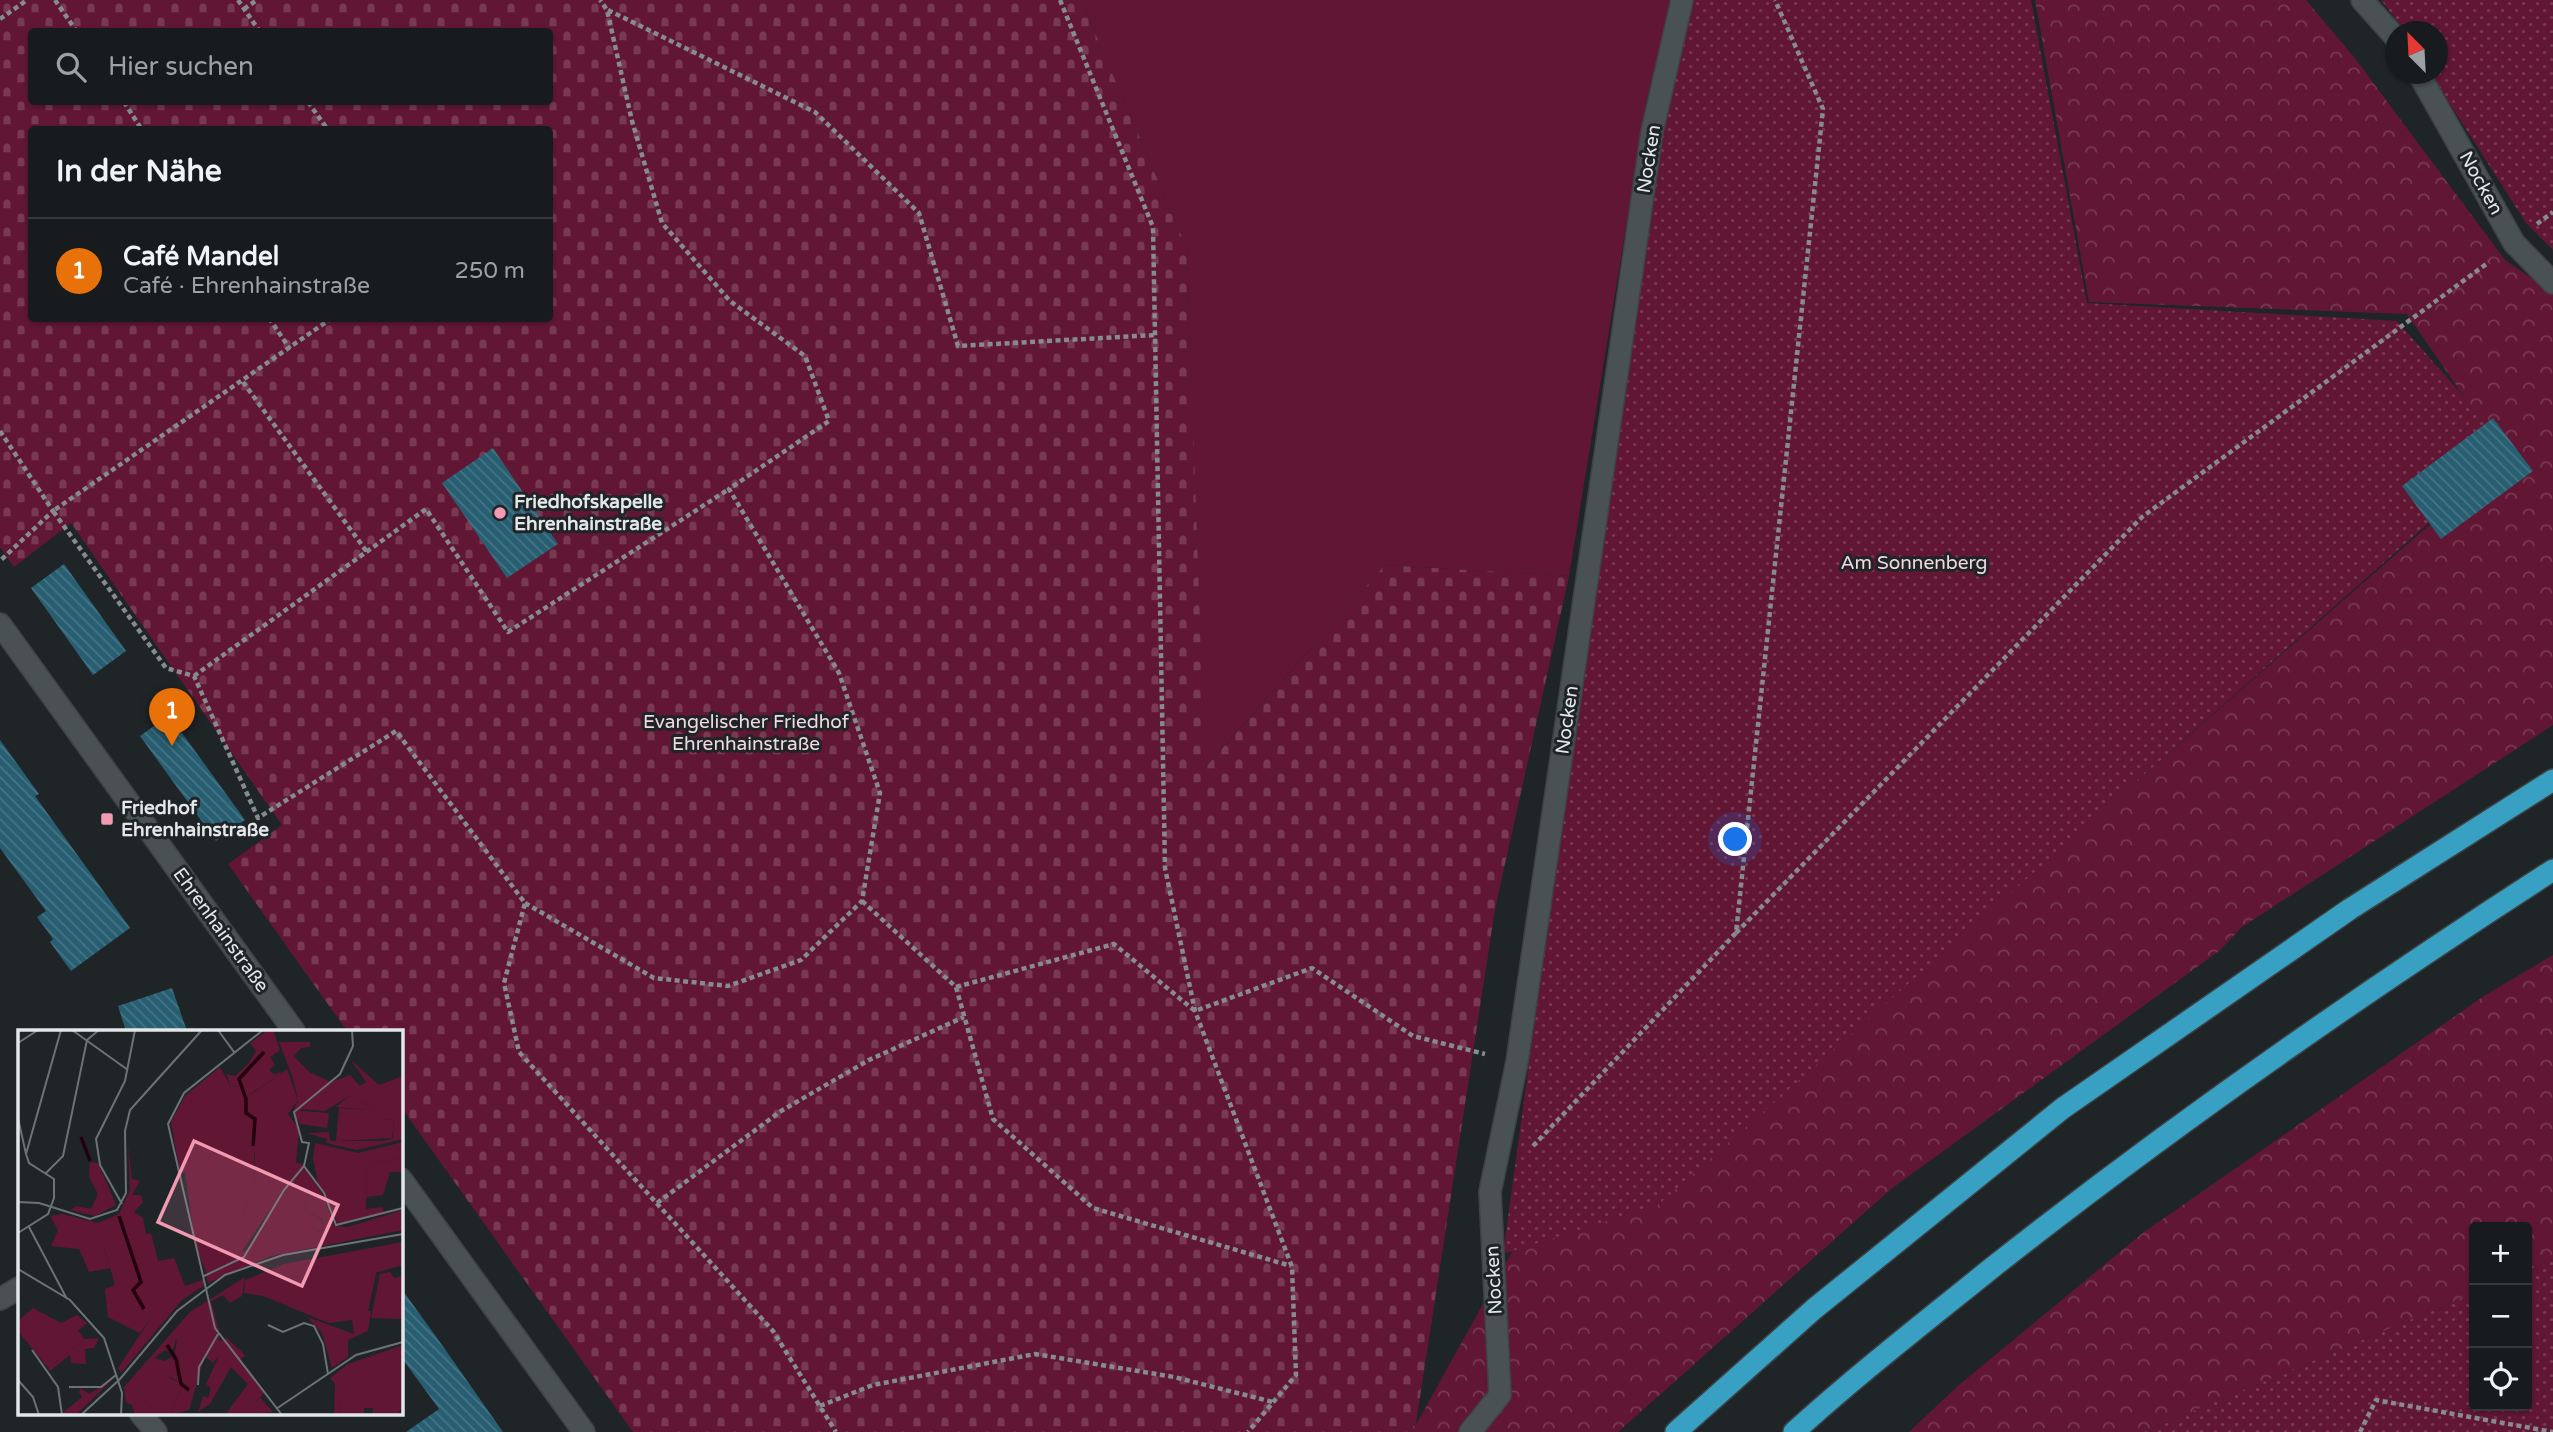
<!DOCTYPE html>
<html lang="de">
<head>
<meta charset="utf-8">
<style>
  body { margin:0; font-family:"Varela Round",sans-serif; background:#24282a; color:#f1f3f6 }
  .controls { position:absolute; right:21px; bottom:21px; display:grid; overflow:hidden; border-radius:7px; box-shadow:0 2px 5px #0004 }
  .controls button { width:63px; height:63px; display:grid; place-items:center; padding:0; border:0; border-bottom:2px solid #36393b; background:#171b1d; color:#f1f3f6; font:35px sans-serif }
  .compass { position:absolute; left:2385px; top:21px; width:63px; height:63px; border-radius:50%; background:#171b1d; box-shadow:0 2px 5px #0004; rotate:336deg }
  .you { position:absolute; left:1736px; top:840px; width:24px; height:24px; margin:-18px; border:5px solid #fff; border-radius:50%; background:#1a73e8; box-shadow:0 0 0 10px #1a73e833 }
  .badge { display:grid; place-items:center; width:46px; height:46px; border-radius:50%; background:#db2777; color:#fff; font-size:23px; font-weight:700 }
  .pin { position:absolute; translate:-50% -58px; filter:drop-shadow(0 2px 4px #0008) }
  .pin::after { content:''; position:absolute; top:37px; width:24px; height:21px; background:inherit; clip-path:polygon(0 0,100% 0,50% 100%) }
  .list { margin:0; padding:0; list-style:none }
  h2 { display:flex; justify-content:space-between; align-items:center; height:91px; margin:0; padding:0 28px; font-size:30px }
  h2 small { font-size:23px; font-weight:400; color:#9ea1a4 }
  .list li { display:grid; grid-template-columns:46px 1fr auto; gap:21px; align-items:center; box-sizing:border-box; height:105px; padding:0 28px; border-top:2px solid #36393b }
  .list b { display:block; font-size:26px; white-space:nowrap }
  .list p { margin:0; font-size:23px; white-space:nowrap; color:#9ea1a4 }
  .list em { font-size:23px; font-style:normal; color:#9ea1a4 }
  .icon { flex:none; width:38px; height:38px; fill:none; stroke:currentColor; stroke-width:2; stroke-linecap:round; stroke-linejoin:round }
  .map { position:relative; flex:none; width:2553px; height:1432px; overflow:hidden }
  .search { position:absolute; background:#171b1d; box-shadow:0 2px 5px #0004; left:28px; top:28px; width:525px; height:77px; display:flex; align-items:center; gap:18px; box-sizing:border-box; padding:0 24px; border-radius:7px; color:#9ea1a4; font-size:26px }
  .panel { position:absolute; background:#171b1d; box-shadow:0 2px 5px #0004; left:28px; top:126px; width:525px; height:196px; border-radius:7px }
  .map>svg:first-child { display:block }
  .grass { fill:#611733 }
  .forest { fill:url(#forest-crowns) }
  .cemetery { fill:url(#cemetery-stones); fill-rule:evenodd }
  .park { fill:url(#park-dots) }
  .building { fill:url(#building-back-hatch) }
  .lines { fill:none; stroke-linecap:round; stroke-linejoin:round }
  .minor-casing { stroke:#3d4244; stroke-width:24 }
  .highway-casing { stroke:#3d4244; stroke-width:24 }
  .path { stroke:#868b8d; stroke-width:4.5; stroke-dasharray:5 3.5; stroke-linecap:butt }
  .minor { stroke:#4a5153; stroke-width:21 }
  .highway { stroke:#37a0c3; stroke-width:21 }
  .poi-dot { fill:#f19ab2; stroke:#1f2427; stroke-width:2.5 }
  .labels { text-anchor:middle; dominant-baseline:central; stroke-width:6; stroke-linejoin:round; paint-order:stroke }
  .street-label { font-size:19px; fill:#e3e7e9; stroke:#1f2427 }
  .poi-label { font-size:19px; font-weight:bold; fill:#e3e7e9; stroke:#1f2427; text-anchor:start }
  .park-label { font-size:19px; fill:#f1d9de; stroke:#1f2427 }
  .inset-river { fill:none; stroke:#23000c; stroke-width:3.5 }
  .inset-road { fill:none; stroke:#6d7275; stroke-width:2 }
  .view { fill:#f19ab2; fill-opacity:0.15; stroke:#f19ab2; stroke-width:3.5 }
  .inset-edge { fill:none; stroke:#e3e7e9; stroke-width:3.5 }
</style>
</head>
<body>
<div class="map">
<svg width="2553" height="1432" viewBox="0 0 2553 1432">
  <defs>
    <pattern id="forest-crowns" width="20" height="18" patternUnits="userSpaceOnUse" patternTransform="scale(1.75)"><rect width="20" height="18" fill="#611733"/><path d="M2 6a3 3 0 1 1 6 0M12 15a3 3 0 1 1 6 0" fill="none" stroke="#783951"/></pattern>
    <pattern id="cemetery-stones" width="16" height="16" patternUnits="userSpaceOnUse" patternTransform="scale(1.75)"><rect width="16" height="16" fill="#611733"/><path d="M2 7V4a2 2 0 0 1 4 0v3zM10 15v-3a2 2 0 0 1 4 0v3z" fill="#783951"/></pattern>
    <pattern id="park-dots" width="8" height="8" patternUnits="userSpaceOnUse" patternTransform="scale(1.75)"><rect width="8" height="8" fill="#611733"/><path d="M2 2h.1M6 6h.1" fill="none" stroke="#783951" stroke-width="1.8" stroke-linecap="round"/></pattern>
    <pattern id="building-back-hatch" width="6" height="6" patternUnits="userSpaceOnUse" patternTransform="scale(1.75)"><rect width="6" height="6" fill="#275e71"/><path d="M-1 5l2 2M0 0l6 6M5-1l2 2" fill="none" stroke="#467585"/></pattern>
  </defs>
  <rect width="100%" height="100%" fill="#1f2427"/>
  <path class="grass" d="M1081,0H1675L1647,98L1569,576L1385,565L1204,769L1187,249Z"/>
  <path class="forest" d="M2035,0H2306L2354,57L2505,260L2553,293V725L2242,927L2219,951L1891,1189L1618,1432H1407L1417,1423L1513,1250L1655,1203L2506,458L2407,314L2089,302Z
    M2553,955V1260L2527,1271V1227H2474V1293L2144,1432H1909L1959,1385L2144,1232L2484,996Z"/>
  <path class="cemetery" d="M0,0H1081L1187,249L1205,768L1385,565L1569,576L1495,909L1416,1423L1407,1432H633L401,1107V1031H347L228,864L282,825L71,523L14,567L0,547ZM32,32H550V102H32ZM32,130H550V318H32Z"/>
  <path class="park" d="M1691,0H2031L2087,303L2397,321L2511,450L1658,1205L1503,1254L1569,772L1664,129Z
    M2381,0H2553V250L2526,223L2431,74H2438V32L2405,31Z
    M2553,1260V1432H2144L2474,1293V1406H2527V1271Z"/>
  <path class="building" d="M2493,418L2533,471L2441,539L2402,486Z
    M493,448L558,544L507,578L442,483Z
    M64,564L126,651L93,675L31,588Z
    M169,715L245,820L216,841L140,736Z
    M0,740L39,794L35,796L130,928L71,971L50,942L53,939L37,917L46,911L0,848Z
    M172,988L187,1031H126L118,1006Z
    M401,1288L442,1345L503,1432H406L439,1409L401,1357Z"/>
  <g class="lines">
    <defs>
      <path id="minor" d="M2362,0L2396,38
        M2419,74L2514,243L2553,283
        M0,624L294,1031
        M401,1179L584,1432
        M0,1299L19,1288
        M140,1413L156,1432
        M1470,1432L1500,1395L1490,1192L1517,1062L1652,132L1682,0"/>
      <path id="highway" d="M1676,1432L1814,1309L2063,1108L2350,909L2553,780
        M1794,1432C1858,1374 1926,1321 1993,1267C2173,1125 2361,994 2553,870"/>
    </defs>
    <use href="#minor" class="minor-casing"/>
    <use href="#highway" class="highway-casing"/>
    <path class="path" d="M55,0L77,32
      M238,0L260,32
      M1060,0L1153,227L1165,868L1195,1011L1292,1267L1296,1375L1248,1432
      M244,9L257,0
      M608,10L815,112L919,213L958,346L1156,335
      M0,19L27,0
      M124,102L142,130
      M308,102L328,130
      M2537,224L2553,212
      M269,318L290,349
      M332,318L53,511L166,668L194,676L258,818L396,731L525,903L504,983L519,1052L773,1331L836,1432
      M243,382L367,552
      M0,431L53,511L0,561
      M194,676L426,509L508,632L729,489
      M862,901L956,987L993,1119L1093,1208L1291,1266
      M525,903L654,978L728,986L801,960L862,901L880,793L839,673L729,489L829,421L805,356L730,301L662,223L632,121L607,10L600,0
      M1736,933L2142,517L2489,262
      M956,987L1114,944L1195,1011L1312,968L1413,1036L1485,1054
      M1533,1146L1736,933L1823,109L1775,0
      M657,1203L781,1111L869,1060L964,1017
      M820,1406L873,1385L1035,1354L1174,1377L1273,1402
      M2360,1432L2376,1400L2553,1432"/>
    <use href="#minor" class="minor"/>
    <use href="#highway" class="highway"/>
  </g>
  <g class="poi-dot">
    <circle cx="500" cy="513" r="7"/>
    <rect x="100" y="812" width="14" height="14" rx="3.5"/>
  </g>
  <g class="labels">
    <g class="street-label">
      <text transform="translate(1649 159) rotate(-81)">Nocken</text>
      <text transform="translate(2481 183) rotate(61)">Nocken</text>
      <text transform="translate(1567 720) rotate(-82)">Nocken</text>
      <text transform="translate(221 930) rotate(54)">Ehrenhainstraße</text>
      <text transform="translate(1494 1280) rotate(-93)">Nocken</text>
    </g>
    <g class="poi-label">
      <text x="514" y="502">Friedhofskapelle<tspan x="514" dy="22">Ehrenhainstraße</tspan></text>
      <text x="121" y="808">Friedhof<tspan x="121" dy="22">Ehrenhainstraße</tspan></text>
    </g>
    <g class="park-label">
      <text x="1914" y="563">Am Sonnenberg</text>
      <text x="746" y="722">Evangelischer Friedhof<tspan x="746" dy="22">Ehrenhainstraße</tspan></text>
    </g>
  </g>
  <g transform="translate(18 1030)">
    <rect width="385" height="385" fill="#1f2427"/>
    <path d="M250,0H255L262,20L222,49L232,65L269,39L280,70L270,84L281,99L278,133L286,134L250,183L225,184L237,155V124L223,56L213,57L208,44L217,46L230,34L238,21L232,13ZM331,66L361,81V89L376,90L374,108L318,111L321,78L354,80L318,77ZM283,81L311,83L309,98L282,94ZM110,115L114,149L122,151L114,165H123L125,172L116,182L125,188L128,204L133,203L140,231L156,228L167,256L185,250L187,255L164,270L103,343L100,338L133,288L86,218L92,238L71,242L61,219L33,216L40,200L32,186L44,184L80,193L101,184L112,160ZM385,127V142H372L365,165L348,167L349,135ZM72,132L80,133L98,175L77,186L52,180L59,176L73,179L80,164L71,147ZM372,242L376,248L385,246V289L353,288L362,244ZM227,247L224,266L212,273L205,265L193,271L201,301V326L195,333L188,327L176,334L170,331L158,309L154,323L147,320L136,328L147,331L155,326L151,348L165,354L152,385H138L126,367L114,375L108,373L106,357L172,282ZM81,308L76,318L67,319L68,334L53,333L52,325L32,341L30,338L67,309ZM385,315L384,378L379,385H354L355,378H346V385H321L322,372L330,361V334ZM242,367L255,382L225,385Z" fill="#611733"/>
    <path d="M261,12H292V17L283,18L276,26L291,42L313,52L332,45L342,56L348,52L333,30L361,55L385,46V109L339,120L308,113L309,109L289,103L311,102L312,111H366L375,108L376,90L361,89V81L331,66L307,81L283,79L282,94L275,82L280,70L274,45ZM287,137L306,167L316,196L330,197L385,180V200L253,226L190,253L187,239L230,219L306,200L304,189L286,180L291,161L275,149ZM385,212V235L360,242L227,250L266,234ZM333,281H353L350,301L330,310V327L314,338L304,303L289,287L336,304ZM199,306L202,311L209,308L224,322L227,326L221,330L246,363L225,385H207L230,354L213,337L192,374L180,382L185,366L190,368L193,358L188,354L201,326L192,318ZM159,310L176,334L187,322V326L171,380L152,385L165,354L142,342L156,328ZM96,348L58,385H42L64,367L61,362L63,358L71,364Z" fill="#611733"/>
    <path d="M202,37L213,57L224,56L236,115L237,155L225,184L240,177L250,183L220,227L187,239L177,215L167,142L162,143L153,92L167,66ZM15,278L43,293L59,285L69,293L60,301L67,309L30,338L0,301V291Z" fill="#611733"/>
    <path d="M252,27L257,35L251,40L256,44L265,42L231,65L222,48ZM385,112V127L349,135L348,179L365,177L366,184L320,194L300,153L295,128L297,113L340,123ZM275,149L291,161L286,180L303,189L307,199L239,221L229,219ZM115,215L133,288L122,303L90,287L87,259L97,255L86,217ZM359,240L350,281H334V290L311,293L245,266L226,263L227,250L234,249ZM330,334V361L322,372L321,385H316L317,354L312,348ZM126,367L138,385H117L114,375Z" fill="#611733"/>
    <path class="inset-river" d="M63,107L72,131M235,116L237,89L228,83V69L221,49L246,22M101,186L123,252L115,260L126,279M149,315L158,329L163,354L171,360"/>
    <path class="inset-road" d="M54,0L110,40M200,0L216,22M245,0L166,63L150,94L197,298L264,385M0,13L20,0M0,88L8,124M286,136L306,163L318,195L385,178M28,143L45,126L69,10L81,0M0,172L21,173L72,189L99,180L108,163L107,101L112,80L184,0M104,174L82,135L78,109L107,51L117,0M11,197L49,269M0,203L30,184L36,168V149L11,133L8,124L43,0M0,239L52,270L86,308L104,363L103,385M186,246L226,227L266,160L286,136L291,113L284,112L276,82L322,44L335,16L334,0M250,295L265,302L286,293L296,296L305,314L310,344M14,320L40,357L44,385M0,350L15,367L21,385M180,355L181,337L200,304M51,357H83L98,345M258,379L338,325L385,312M63,385L102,349L159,281L207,245L265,225L385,204"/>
    <path class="view" d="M176,111L320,175L284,256L140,192Z"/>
    <rect width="385" height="385" class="inset-edge"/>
  </g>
</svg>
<div class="controls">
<button>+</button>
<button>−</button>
<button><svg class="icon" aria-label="locate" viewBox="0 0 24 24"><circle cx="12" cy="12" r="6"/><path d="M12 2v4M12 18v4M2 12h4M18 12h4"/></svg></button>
</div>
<svg class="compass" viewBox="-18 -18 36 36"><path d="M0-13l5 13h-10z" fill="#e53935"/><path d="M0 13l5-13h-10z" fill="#9ea1a4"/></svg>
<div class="you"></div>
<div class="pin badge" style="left:172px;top:746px;background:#e8710a">1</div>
<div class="search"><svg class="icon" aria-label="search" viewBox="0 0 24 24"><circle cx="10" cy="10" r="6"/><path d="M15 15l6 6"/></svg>Hier suchen</div>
<section class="panel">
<h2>In der Nähe<small></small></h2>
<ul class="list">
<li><span class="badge" style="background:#e8710a">1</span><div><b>Café Mandel</b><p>Café · Ehrenhainstraße</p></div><em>250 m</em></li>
</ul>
</section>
</div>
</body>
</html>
